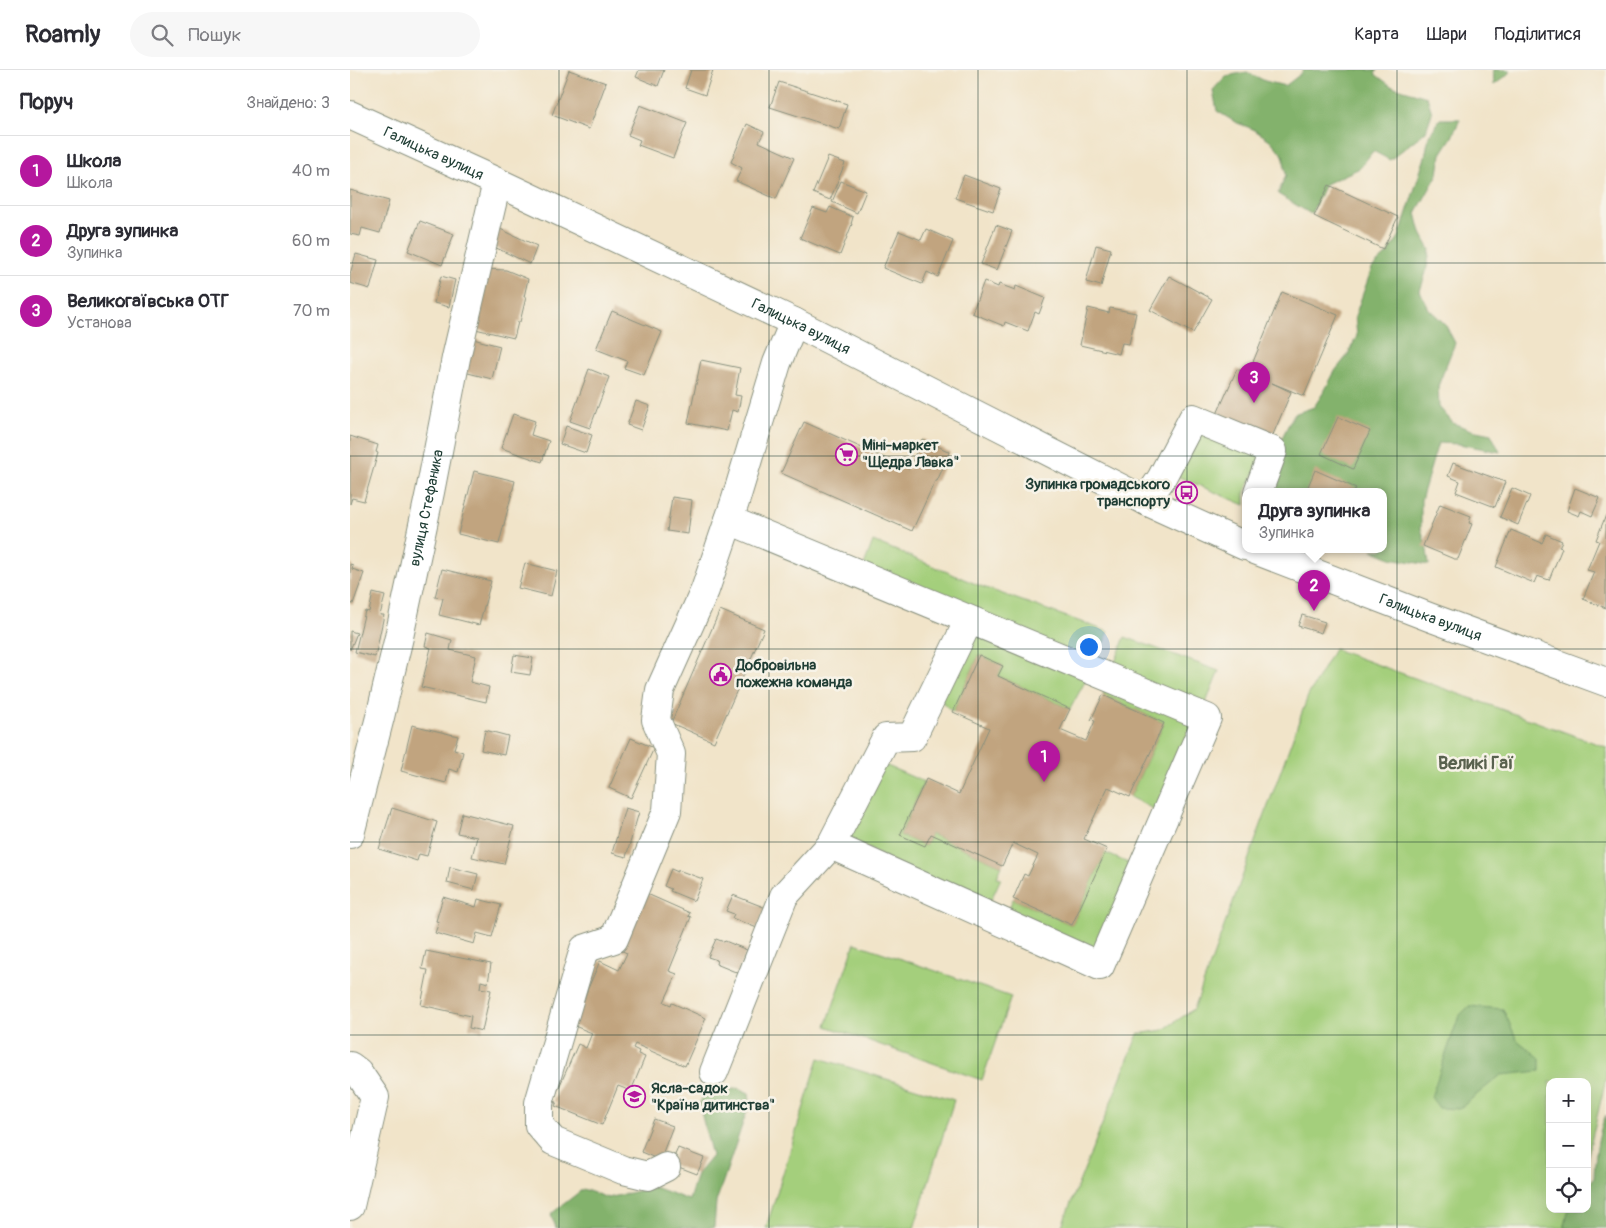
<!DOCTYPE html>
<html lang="uk">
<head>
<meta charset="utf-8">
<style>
  body { margin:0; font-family:Pangolin,sans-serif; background:#f7f7f7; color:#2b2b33 }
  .controls { position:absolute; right:15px; bottom:15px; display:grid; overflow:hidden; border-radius:10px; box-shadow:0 5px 20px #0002 }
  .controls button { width:45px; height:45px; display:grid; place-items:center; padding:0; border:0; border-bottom:1px solid #e1e1e2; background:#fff; color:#2b2b33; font:25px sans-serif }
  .you { position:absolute; left:738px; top:576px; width:18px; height:18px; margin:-12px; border:4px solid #fff; border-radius:50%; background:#1a73e8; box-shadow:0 0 0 8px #1a73e833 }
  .badge { display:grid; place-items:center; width:32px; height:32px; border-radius:50%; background:#b5179e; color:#fff; font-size:16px; font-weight:700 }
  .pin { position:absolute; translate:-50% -41px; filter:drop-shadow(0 1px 2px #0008) }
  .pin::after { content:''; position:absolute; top:26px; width:18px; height:15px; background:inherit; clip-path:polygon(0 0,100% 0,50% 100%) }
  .popup { position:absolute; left:892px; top:418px; width:145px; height:65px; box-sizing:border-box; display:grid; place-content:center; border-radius:10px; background:#fff; filter:drop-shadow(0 1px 4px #0005); font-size:16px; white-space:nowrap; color:#7c7c81 }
  .popup b { font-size:19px; color:#2b2b33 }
  .popup::after { content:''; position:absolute; left:50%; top:100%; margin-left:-10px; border:10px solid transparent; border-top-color:#fff }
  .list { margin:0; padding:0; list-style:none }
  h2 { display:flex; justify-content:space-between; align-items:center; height:65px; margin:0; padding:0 20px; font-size:21px }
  h2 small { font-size:16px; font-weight:400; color:#7c7c81 }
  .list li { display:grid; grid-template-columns:32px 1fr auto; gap:15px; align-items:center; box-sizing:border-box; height:70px; padding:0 20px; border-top:1px solid #e1e1e2 }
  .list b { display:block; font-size:19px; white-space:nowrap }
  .list p { margin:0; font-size:16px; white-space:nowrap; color:#7c7c81 }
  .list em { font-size:16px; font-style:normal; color:#7c7c81 }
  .icon { flex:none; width:28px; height:28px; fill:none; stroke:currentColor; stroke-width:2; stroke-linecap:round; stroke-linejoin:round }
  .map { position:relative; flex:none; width:1256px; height:1158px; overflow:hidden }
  header { display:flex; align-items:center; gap:30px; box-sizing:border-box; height:70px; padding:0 25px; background:#fff; border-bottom:1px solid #e1e1e2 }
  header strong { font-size:24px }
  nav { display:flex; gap:28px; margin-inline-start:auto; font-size:18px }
  .search { width:350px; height:45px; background:#f7f7f7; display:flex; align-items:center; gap:12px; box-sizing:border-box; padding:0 18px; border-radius:28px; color:#7c7c81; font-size:19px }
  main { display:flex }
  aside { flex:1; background:#fff }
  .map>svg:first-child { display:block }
  .green { fill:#a4cf7c; stroke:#628658 }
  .forest { fill:#83b26c; stroke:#517850 }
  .building { fill:#c1a47f }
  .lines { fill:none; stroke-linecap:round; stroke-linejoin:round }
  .minor-casing { stroke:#88907e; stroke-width:30 }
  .minor { stroke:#fff; stroke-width:28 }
  .grid { fill:none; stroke:#1f3d34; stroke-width:1; stroke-opacity:0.55 }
  .labels { text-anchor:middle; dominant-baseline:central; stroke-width:5; stroke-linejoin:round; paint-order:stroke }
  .street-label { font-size:15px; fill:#1f3d34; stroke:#f7f3e8 }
  .poi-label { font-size:15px; font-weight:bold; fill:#1f3d34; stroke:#f7f3e8; text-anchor:start }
  .quarter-label { font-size:18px; font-weight:bold; fill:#58614e; stroke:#f7f3e8 }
</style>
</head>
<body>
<header>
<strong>Roamly</strong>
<div class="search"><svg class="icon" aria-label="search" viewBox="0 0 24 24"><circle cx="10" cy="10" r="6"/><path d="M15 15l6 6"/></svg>Пошук</div>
<nav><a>Карта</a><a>Шари</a><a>Поділитися</a></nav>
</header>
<main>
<aside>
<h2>Поруч<small>Знайдено: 3</small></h2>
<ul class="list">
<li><span class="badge">1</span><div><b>Школа</b><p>Школа</p></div><em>40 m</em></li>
<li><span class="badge">2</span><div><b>Друга зупинка</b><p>Зупинка</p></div><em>60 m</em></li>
<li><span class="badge">3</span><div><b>Великогаївська ОТГ</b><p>Установа</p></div><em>70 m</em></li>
</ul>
</aside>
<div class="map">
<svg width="1256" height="1158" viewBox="0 0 1256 1158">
  <rect width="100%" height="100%" fill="#f7f3e8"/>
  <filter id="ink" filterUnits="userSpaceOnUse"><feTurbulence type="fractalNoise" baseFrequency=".02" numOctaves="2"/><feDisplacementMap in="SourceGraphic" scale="10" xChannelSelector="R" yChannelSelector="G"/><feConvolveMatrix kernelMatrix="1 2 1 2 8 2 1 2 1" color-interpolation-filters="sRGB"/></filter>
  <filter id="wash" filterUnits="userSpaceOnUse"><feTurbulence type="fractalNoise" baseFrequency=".0096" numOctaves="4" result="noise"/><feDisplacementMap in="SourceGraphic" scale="20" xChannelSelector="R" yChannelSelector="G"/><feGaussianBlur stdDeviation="1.12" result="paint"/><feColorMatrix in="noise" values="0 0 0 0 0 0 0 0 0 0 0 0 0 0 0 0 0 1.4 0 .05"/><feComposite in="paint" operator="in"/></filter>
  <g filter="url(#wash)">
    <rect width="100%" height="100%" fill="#f1e4c9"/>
    <path class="green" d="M846,359L914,383L895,422V435L827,406Z
      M523,471L633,517L759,562L744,591L514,495Z
      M621,559L737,608L720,639L648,606L653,596L629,585L603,642L594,634L590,628Z
      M775,567L869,601L853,640L761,602Z
      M984,579L1256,677V1008L1237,1089V1012H1200V1139H1226L1221,1158H711L788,964L813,960L844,939L958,626Z
      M757,615L848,652L809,742L780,727L814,653L753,625Z
      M528,692L574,712L550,765L575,776L581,764L652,796L647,807L651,808L636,841L493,765Z
      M755,783L785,796L748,883L654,849L663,829L722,855Z
      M505,873L661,927L632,1010L476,956Z
      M469,988L604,1030L564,1158H416Z"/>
    <path class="forest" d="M953,0H1027L1025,4L1041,16L1077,27L1082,43L1076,61L1040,90L1023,81L1010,98L975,114L961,144L928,124L936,105L933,85L920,70L903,59L885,52L867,41L863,20L876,6L897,2L915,11L935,16L952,3Z
      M1143,0H1160V3L1144,15Z
      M1090,49H1110L1102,67L1091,84L1088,104L1066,143L1071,163L1080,180L1076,202L1070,221L1079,239L1095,254L1105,273L1088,316L1089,337L1103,353L1121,360L1141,364L1150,382L1109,374L1088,373L1071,430V458L1077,480L1079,495L1041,488L1022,480H1033V422H904L944,344L964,337L975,320L985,301L997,286L1007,266L1005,246L1022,198L1037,184L1049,167L1075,87L1079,66Z
      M1119,936L1153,939L1167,970L1190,988V1001L1151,1005L1109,1039L1089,1038L1081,1027L1109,946Z
      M388,1018L399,1023L400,1032L366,1132L364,1158H206L201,1144L233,1119L258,1128L304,1117L339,1130L347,1104L362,1086L349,1034L354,1025Z
      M1256,1045V1158H1214L1219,1139H1237V1115L1244,1108C1245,1087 1247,1065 1256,1045Z"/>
    <g id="blocks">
      <path class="building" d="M219,0L256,13L239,59L202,45Z
        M289,0H314L308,16L286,7Z
        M341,0H363L355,25L335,18Z
        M429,12L497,34L489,59L420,37Z
        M290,35L337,53L323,88L288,75L290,70L278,65Z
        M397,54L414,62L409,72L444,88L426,129L386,111L392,98L381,92Z
        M478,87L495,93L480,130L463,123Z
        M614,105L651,119L643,141L605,128Z
        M491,111L516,121L507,143L482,132Z
        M979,115L1048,147L1033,179L964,146Z
        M0,120L39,131L30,163L12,158L10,166L0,164Z
        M480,137L503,147L501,154H502L490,185L450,168L463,138L477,143Z
        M70,151L104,164L92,195L58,181Z
        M646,155L662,161L647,200L631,194Z
        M148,158L187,176L180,194L140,175Z
        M576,159L603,171L588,207L577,202L572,214L533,198L549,161L571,170Z
        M746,175L761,179L751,216L736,212Z
        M6,184L28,190L20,219L0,213V204Z
        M134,199L156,200L178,209L174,227H176L170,252H168L164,268L121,258Z
        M91,206L105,210L99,237L84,233Z
        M819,206L862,229L843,263L800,240Z
        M634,211L648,217L649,214L665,220L666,216L695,228L689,244L685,242L678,261L655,252L654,256L622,243Z
        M932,222L988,245L954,326L922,313L941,322L922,367L867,344L887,299L898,304Z
        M738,238L759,243L760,238L786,243L779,274L772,273L769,284L730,275Z
        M262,241L312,262L294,305L274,298L277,291L246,279Z
        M123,269L150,276L142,309L114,302Z
        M351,290L390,298L385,325L391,326L388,342L382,340L377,361L338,353Z
        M239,299L259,307L240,358L220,351Z
        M286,331L300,336L291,360L277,355Z
        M163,344L185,351L181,365L199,371L192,392L151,378Z
        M988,347L1020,361L1003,399L971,384Z
        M454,352L559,399L572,369L600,382L587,411H585L562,461L431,403Z
        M216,356L242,365L236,383L210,374Z
        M0,366L28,375L26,382L28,383L14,431L2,428L0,434Z
        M1103,393L1155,412L1145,437L1106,422L1110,411L1098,406Z
        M965,400L1006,418L1004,422H959L956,421Z
        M124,401L165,411L149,474L108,464Z
        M1162,418L1180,426L1168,455L1150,447Z
        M1225,418L1250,428L1242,446L1231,441L1229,446L1217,441Z
        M322,427L342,430L338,464L317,461Z
        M1090,434L1121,446L1119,453L1122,454L1108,489H1104L1073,476Z
        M1256,445V538L1233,529L1244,502L1237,500L1249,471L1246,470Z
        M1161,460L1192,473L1196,464L1212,471L1209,477L1212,478L1199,510L1187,506L1184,513L1146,497Z
        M175,493L207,501L201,526L168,518Z
        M0,494L3,495L2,499L14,503L3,534L0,533Z
        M92,499L141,511L129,555L89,545L93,528L85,527Z
        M23,523L35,526L30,545H34L25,587L5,582L15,541L19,542Z
        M370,540L414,559L364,672L321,653Z
        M952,545L975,552L971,563L948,556Z
        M0,561L7,563L0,580Z
        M78,563L102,570L100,580L126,586L120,612L139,617L136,632L71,617L81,578L75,576Z
        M164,585L183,588L180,605L161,602Z
        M629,585L653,596L648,606L720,639L710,660L736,671L745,651L741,650L753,625L814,653L780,727L758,717L734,769L757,779L722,855L663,829L674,804L678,806L688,785L663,773L652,796L581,764L575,776L550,765L576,709L609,724L639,658L603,642Z
        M62,655L108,666L104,679L113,682L108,702L99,699L96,713L51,701Z
        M135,660L158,666L154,685L131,680Z
        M281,668L304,678L281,728L259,718Z
        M42,738L87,752L77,786L69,784L67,791L29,779Z
        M275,738L289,742L276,787L262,783Z
        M112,743L164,756L154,794L122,787L127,767L107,763Z
        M100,797L128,804L124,820L97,813Z
        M321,799L328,802V800L353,809L344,831L320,821L321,819L314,816Z
        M295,823L340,843L338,846L341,847L319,901L327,904L314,932L321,935L322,933L356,948L335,996L285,974L283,978L289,981L288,984L295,987L281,1021L268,1016L252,1055L205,1036L207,1032L203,1031L228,974L236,978L242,963L222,955L250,891L269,900L277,883L270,880Z
        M383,825L416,838L407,858L382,848L384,844L376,841Z
        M93,827L126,837L128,829L151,835L142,867L127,863L124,874L85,863L89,852L86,851Z
        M366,869L374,872L375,871L397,880L388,903L366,894L367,890L358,887Z
        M76,881L141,894L138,913L131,911L130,918L141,920L132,961L119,958L121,946L71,935L78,900L72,899Z
        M304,1049L323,1056L310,1090L291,1082Z
        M328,1078L354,1088L347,1104L321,1094Z"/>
    </g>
  </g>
  <g filter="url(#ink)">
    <use href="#blocks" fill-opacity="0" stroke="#88907e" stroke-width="1"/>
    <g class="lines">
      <defs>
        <g id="minor">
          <path id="s1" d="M0,45L147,112L444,252L796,431L895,476"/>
          <path d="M796,431L811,409L843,348L923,381L908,422"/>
          <path d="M379,450L857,648L750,896L481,775L536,668L562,667L619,550"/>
          <path id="s2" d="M905,480L1079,547L1256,612"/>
          <path id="s3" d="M0,764L30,647L49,567L80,422L106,288L147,112"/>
          <path d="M0,996L8,1002L25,1027L0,1136"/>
          <path d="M364,1002L434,826L481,775"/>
          <path d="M316,1097L298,1106L273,1100L203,1071L189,1055V1033L234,879L264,869L317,741L321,684L306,650L310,620L355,520L385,432L427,293L444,252"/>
        </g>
      </defs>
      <use href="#minor" class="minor-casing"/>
      <use href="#minor" class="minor"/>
    </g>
  </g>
  <path class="grid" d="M209,0V1158M419,0V1158M628,0V1158M837,0V1158M1047,0V1158M0,193H1256M0,386H1256M0,579H1256M0,772H1256M0,965H1256"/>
  <defs>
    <symbol id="supermarket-ring" viewBox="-11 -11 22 22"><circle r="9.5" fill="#f7f3e8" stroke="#b5179e" stroke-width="1.5"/><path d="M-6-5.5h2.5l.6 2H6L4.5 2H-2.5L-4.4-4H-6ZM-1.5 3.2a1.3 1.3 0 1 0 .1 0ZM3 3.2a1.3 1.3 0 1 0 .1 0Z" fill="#b5179e"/></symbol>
    <symbol id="bus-ring" viewBox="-11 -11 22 22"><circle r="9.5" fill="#f7f3e8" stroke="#b5179e" stroke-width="1.5"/><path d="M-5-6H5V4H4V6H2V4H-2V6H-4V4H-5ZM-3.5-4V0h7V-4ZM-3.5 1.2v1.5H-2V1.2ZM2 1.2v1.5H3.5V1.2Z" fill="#b5179e"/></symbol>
    <symbol id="civic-ring" viewBox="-11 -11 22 22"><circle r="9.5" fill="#f7f3e8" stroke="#b5179e" stroke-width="1.5"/><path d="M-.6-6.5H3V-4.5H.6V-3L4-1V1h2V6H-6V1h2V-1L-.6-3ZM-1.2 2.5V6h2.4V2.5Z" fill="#b5179e"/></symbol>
    <symbol id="school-ring" viewBox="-11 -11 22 22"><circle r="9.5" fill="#f7f3e8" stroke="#b5179e" stroke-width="1.5"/><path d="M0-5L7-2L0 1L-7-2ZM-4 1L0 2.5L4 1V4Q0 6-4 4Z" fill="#b5179e"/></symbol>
  </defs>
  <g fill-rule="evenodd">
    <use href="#supermarket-ring" x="484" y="372" width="25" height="25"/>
    <use href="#bus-ring" x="824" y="410" width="25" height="25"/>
    <use href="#civic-ring" x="358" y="592" width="25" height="25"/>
    <use href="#school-ring" x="272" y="1014" width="25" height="25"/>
  </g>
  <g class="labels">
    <g class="street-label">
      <text stroke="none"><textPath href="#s1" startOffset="92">Галицька вулиця</textPath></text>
      <text stroke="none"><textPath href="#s1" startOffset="498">Галицька вулиця</textPath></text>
      <text stroke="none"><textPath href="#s3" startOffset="335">вулиця Стефаника</textPath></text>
      <text stroke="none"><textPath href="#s2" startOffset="188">Галицька вулиця</textPath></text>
    </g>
    <g class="poi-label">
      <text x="512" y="375">Міні-маркет<tspan x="512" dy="17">"Щедра Лавка"</tspan></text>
      <text x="820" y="414" text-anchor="end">Зупинка громадського<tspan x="820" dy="17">транспорту</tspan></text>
      <text x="386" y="595">Добровільна<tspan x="386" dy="17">пожежна команда</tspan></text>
      <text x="301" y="1018">Ясла-садок<tspan x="301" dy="17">"Країна дитинства"</tspan></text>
    </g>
    <g class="quarter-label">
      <text x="1126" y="693">Великі Гаї</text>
    </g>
  </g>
</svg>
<div class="controls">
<button>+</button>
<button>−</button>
<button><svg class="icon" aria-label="locate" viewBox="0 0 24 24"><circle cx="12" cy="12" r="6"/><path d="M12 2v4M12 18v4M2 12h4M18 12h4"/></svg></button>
</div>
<div class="you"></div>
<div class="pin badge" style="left:694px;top:712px">1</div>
<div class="pin badge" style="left:964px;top:541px">2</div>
<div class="popup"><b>Друга зупинка</b>Зупинка</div>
<div class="pin badge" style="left:904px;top:333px">3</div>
</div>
</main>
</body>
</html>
